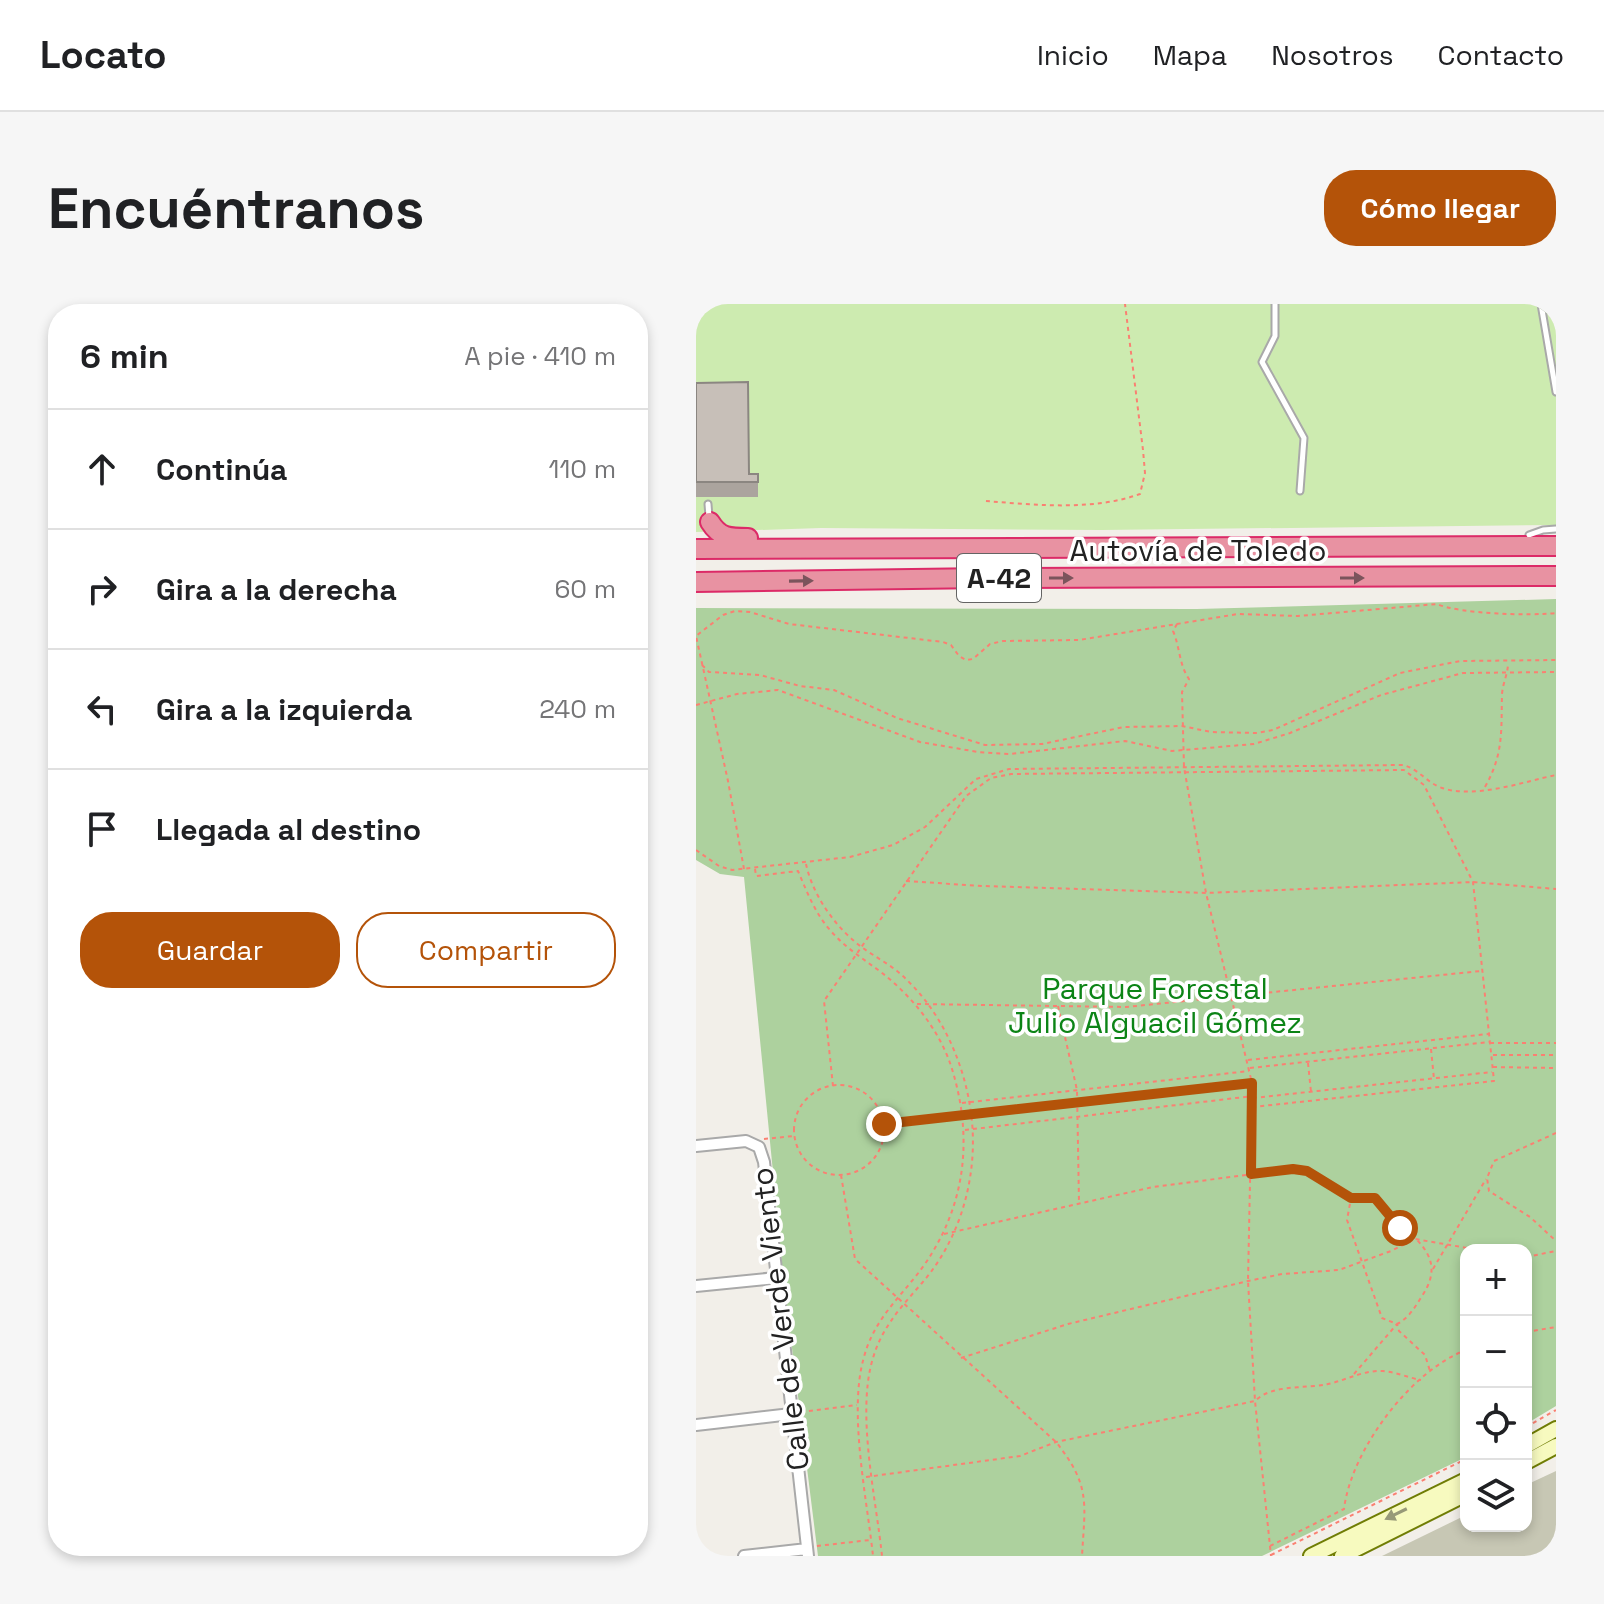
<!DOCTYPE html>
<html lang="es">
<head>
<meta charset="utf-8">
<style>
  body { margin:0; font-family:"Space Grotesk",sans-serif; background:#f6f6f6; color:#202124 }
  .controls { position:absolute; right:24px; bottom:24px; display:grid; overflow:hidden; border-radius:16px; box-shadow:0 4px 12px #0003 }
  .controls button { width:72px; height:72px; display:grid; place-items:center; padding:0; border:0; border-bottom:2px solid #e0e0e0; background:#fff; color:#202124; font:40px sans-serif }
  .stop { position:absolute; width:24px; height:24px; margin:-18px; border:6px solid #b45309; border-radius:50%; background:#fff }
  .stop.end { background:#b45309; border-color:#fff; box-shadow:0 2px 8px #0008 }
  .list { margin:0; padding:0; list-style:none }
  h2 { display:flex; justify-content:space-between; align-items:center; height:104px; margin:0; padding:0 32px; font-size:34px }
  h2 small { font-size:26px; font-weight:400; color:#757577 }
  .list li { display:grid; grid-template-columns:52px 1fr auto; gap:24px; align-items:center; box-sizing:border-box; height:120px; padding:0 32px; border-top:2px solid #e0e0e0 }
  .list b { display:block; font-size:30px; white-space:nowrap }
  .list em { font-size:26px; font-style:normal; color:#757577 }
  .actions { display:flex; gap:16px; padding:24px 32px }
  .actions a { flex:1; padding:18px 0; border:2px solid #b45309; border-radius:32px; text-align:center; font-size:28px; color:#b45309 }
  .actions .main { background:#b45309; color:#fff }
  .icon { flex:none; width:44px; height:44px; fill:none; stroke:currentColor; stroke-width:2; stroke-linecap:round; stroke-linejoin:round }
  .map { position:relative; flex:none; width:860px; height:1252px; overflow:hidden; border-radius:32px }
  header { display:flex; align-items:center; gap:48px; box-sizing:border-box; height:112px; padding:0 40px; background:#fff; border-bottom:2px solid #e0e0e0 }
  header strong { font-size:38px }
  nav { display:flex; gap:44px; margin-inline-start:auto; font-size:28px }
  .intro { display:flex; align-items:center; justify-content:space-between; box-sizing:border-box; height:192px; padding:0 48px }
  h1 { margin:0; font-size:56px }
  .button { padding:20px 36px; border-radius:32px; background:#b45309; color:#fff; font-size:28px; font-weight:700 }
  main { display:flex; gap:48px; padding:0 48px }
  aside { flex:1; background:#fff; border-radius:32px; box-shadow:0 4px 12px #0003 }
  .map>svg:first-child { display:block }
  .construction { fill:#c7c7b4 }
  .grass { fill:#cdebb0 }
  .forest { fill:#add19e }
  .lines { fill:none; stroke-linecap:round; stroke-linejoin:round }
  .lane-casing { stroke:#a9a9a9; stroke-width:9 }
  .street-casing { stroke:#a9a9a9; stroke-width:14 }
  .secondary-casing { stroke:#707d05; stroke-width:18 }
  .highway-casing { stroke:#dc2a67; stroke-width:22 }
  .path { stroke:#fa8072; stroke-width:2; stroke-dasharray:4 4; stroke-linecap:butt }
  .lane { stroke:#fff; stroke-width:5 }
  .street { stroke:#fff; stroke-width:10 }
  .secondary { stroke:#f7fabf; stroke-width:14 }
  .highway { stroke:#e892a2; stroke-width:18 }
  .wall { fill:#aba49e }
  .building { fill:#c7bfb8; stroke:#8b8681; stroke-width:2 }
  .oneway { fill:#7b545c }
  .oneway2 { fill:#979978 }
  .route { stroke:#b45309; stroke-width:10 }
  .labels { text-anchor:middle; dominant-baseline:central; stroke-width:7; stroke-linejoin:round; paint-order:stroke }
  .shield { fill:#fff; stroke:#646464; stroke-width:2 }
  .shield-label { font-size:28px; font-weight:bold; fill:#222 }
  .street-label { font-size:30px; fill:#222; stroke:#fff }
  .park-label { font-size:30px; fill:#0c8416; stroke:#fff }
</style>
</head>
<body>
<header>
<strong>Locato</strong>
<nav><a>Inicio</a><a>Mapa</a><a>Nosotros</a><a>Contacto</a></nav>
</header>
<div class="intro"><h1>Encuéntranos</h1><a class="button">Cómo llegar</a></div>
<main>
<aside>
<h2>6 min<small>A pie · 410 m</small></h2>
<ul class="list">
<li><svg class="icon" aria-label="ahead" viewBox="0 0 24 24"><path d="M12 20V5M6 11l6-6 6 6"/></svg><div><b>Continúa</b></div><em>110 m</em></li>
<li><svg class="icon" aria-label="right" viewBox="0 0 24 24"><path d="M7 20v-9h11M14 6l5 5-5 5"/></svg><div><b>Gira a la derecha</b></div><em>60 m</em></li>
<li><svg class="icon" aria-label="left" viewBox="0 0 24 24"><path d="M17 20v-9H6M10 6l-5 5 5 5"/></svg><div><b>Gira a la izquierda</b></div><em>240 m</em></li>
<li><svg class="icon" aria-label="arrive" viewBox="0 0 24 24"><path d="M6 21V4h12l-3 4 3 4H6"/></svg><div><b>Llegada al destino</b></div></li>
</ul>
<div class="actions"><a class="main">Guardar</a><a>Compartir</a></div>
</aside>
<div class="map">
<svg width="860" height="1252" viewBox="0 0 860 1252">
  <rect width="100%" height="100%" fill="#f2efe9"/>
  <path class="construction" d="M860,1167V1252H686L770,1211V1222H830V1181Z"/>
  <path class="grass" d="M0,0H860V221L405,226L125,224L0,228Z"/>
  <path class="forest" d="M860,295V1102L830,1120V946H770V1153L566,1252H122L88,980L48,573L24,570L0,556V304L501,305Z"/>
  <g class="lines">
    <defs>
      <path id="lane" d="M579,0V32L566,58L608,134L604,187
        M845,0L860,88
        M12,200L13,213
        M833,231L847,226L860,225"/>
      <path id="street" d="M0,842L50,837L63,843L68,858L112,1252
        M0,982L80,974
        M0,1121L95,1110
        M48,1252L111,1245"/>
      <path id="secondary" d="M830,1142L860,1125
        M830,1158L860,1142
        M615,1252L770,1176
        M646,1252L770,1190"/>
      <path id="highway" d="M14,218C24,234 33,234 52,234
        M0,245L860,242
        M0,278L291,274L860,272"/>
    </defs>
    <use href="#lane" class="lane-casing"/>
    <use href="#street" class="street-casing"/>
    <use href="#secondary" class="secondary-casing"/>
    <use href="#highway" class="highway-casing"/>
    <path class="path" d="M290,197C340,201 397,207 444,190L449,169L447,146L429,0
      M481,320L477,327C484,343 483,361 493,375L486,388L488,463L510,589L556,779L552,977L559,1097L575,1252
      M6,361L13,368L64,371L104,382L138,386L201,414L289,441L346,440L428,423L486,422L515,428L561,429L577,426L704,369L764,357L860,356
      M0,401L41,390L82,386L224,438L282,448L314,450L429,437L476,447L558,440L594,429L685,391L767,369L860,368
      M789,483C808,449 805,427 806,390C807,378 812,370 812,359
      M0,546L23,562L36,566L154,553L197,541L229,523L280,475L313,465L707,461C723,465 731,479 746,484C780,495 826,478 860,471
      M110,560C116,588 135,617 157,636C170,648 187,656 201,667C243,702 268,756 275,809C283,868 266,933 226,979C206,1002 186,1023 177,1054C160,1109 180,1194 186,1252
      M48,565L32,477L0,332L27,311L39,307L54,308L93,320L247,338L255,341L263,352L270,356L277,355L294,340L307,337L383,336L542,310L602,312L741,300C764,310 833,312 860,309
      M59,565L60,572L102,567C111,588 119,609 134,626C150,645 171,657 190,672C219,696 245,729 256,765C279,839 268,911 220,972C199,998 177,1019 168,1053C152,1107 171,1195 177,1252
      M210,577L286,582L510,589L777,578L860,585
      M221,700L430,703L785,667
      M362,702L381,786L383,898
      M794,739H860
      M735,745L738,775
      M797,751H860
      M552,756L792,730
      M612,759L615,788
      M797,763L860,764
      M554,764L793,738
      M98 826a45 45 0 1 1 90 0a45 45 0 1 1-90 0Z
      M137,782L128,697L270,492L295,474L315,470L708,466L728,481L777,578L798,777L557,803
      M557,794L796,768
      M266,799L553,767
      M188,820L556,779
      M269,826L557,792
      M860,829L798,857L791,874L793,887L834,913L860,937
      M68,835L98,832
      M145,871L159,955L360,1138C395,1182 389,1199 386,1252
      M667,892C688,896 691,910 704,924C709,928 715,931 720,935C739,954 740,971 726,992C719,1003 713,1014 701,1020L686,1014L651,916L655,894Z
      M248,930L457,883L597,865L611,867L655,894
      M830,953L860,947
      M737,965L790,875
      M830,1028L860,1023
      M265,1054L372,1020L552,977L586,970L643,966L695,947L719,935L783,946
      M658,1070L701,1020L703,1027L729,1051L734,1067
      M105,1108L161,1101
      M830,1123L860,1106
      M170,1173L324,1152L360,1138L559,1097C576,1080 609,1085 632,1080C651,1076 667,1066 687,1067C700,1068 713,1074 725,1076
      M121,1242L174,1236
      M574,1242L648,1205C655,1147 714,1067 770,1046
      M575,1251L770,1155"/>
    <use href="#lane" class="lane"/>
    <use href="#street" class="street"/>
    <use href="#secondary" class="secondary"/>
    <use href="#highway" class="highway"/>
  </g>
  <path class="wall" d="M0,79L53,170H62V193H0Z"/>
  <path class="building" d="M52,78L53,170H62V178H0V79Z"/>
  <defs><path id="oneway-solid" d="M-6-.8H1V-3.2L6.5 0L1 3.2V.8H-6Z" transform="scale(2)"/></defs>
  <g class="oneway">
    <use href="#oneway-solid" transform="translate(365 274)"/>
    <use href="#oneway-solid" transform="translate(656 274)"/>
    <use href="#oneway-solid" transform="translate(105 277) rotate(-1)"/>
  </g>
  <use class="oneway2" href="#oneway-solid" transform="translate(700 1210) rotate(154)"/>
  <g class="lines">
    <path class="route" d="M188,820L556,779L555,870L597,865L611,867L655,894H679L704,924"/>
  </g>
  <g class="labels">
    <rect class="shield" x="261" y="250" width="84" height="48" rx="6"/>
    <g class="shield-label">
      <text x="303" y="274">A-42</text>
    </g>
    <g class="street-label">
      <text x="502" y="246">Autovía de Toledo</text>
      <text transform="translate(84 1015) rotate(-97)">Calle de Verde Viento</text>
    </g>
    <g class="park-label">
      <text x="459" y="684">Parque Forestal<tspan x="459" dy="34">Julio Alguacil Gómez</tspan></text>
    </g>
  </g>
</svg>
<div class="controls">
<button>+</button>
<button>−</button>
<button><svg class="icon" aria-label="locate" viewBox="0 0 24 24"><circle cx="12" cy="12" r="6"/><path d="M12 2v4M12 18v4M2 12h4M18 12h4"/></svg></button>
<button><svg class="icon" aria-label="layers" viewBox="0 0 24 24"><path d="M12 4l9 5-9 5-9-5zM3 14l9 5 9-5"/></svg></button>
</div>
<div class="stop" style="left:704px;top:924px"></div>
<div class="stop end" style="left:188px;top:820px"></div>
</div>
</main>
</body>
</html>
